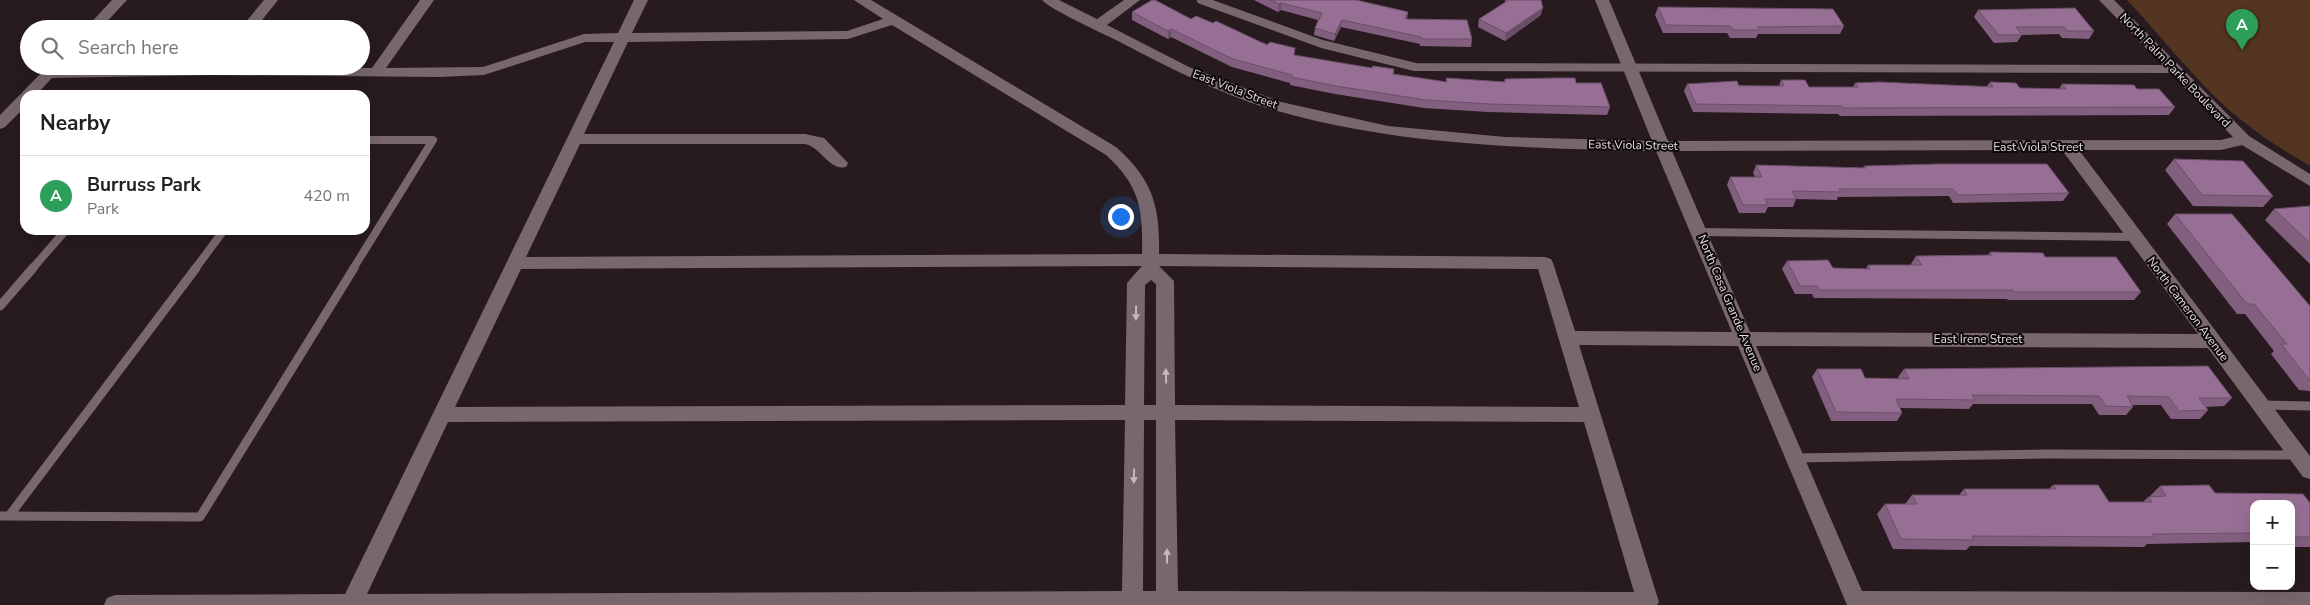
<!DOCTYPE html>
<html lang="en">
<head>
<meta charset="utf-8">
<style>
  body { margin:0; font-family:"Nunito Sans",sans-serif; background:#f6f6f6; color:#222 }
  .controls { position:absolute; right:15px; bottom:15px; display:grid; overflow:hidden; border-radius:10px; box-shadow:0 5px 20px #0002 }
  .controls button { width:45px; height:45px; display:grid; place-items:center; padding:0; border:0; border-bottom:1px solid #e0e0e0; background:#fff; color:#222; font:25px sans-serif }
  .you { position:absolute; left:1120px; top:216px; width:18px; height:18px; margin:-12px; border:4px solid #fff; border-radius:50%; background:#1a73e8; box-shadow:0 0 0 8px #1a73e833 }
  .badge { display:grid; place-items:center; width:32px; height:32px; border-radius:50%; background:#2563eb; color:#fff; font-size:16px; font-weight:700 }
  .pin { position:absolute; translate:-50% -41px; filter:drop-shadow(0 1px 2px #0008) }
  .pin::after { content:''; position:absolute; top:26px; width:18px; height:15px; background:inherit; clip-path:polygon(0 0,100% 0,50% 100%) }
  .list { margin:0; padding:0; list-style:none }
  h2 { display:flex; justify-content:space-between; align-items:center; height:65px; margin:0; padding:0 20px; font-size:21px }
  h2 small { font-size:16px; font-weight:400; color:#767676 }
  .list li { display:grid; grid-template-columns:32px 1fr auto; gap:15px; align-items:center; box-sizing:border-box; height:80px; padding:0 20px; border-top:1px solid #e0e0e0 }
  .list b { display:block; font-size:19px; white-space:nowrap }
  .list p { margin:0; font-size:16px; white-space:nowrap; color:#767676 }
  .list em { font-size:16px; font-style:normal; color:#767676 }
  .icon { flex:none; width:28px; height:28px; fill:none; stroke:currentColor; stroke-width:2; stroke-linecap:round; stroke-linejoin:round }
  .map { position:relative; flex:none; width:2310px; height:605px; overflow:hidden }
  .search { position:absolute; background:#fff; box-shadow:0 5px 20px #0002; left:20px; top:20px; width:350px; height:55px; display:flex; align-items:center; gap:12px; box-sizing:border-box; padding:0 18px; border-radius:28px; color:#767676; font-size:19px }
  .panel { position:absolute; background:#fff; box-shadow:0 5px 20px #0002; left:20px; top:90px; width:350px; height:145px; border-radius:15px }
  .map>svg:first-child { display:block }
  .green { fill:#533522 }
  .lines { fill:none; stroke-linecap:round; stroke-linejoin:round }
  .lane-far1 { stroke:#78686d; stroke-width:8 }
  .lane { stroke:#78686d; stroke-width:9 }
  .street { fill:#78686d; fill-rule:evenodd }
  .wall { fill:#835f7f }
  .shaded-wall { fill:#6a4e68 }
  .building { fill:#986f94; stroke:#6a4e68 }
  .oneway { fill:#c4b9bd }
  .labels { text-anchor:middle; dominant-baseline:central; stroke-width:4; stroke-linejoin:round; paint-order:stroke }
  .street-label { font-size:12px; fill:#e5dcdf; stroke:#0c0709 }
</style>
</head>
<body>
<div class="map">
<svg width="2310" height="605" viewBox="0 0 2310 605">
  <rect width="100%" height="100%" fill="#271b1f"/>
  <path class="green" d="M2127,0H2310V166C2286,152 2262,137 2240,119C2200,87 2163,38 2127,0Z"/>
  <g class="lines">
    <path class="lane-far1" d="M1201,0L1322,44L1415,67L2173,69
      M1699,232L2135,237
      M32,269L66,230
      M195,269L224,230
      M353,269L433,140H365"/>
    <path class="lane" d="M0,306L33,268
      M2261,405L2310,406
      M1796,458L2047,454L2298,455
      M0,516L200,517L354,268
      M9,516L196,268"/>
    <path class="street" d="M112,0H127L100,29H85Z
      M264,0H278L255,29H240Z
      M420,0H434L386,68L483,67L584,34L618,33L634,0H648L632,33L847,31L883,19L854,0H871L1116,147C1153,180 1160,206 1159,254L1545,257L1551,259L1553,263L1575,331L1732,332L1656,151C1527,148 1398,146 1274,110C1219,94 1168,67 1118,41C1104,34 1049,9 1042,0H1059L1097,19L1124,0H1140L1107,25L1189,67L1281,102L1388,126L1505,137L1652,141L1595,0H1609L1668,141L2221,140L2233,137L2099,0H2114L2249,136L2310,174V186L2242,145L2221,150H2079L2310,456V479L2303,477L2208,348L1756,346L1862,591L2310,592V605H1847L1738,346L1579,345L1659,602L1657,605H104L107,598L115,595L345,594L614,42H585L484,75L439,77L213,75L52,78L36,95H25V107L5,127L0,129V115L48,66H62L61,69L213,67L372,68ZM892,25L1106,155C1140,186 1143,209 1142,254L526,257L580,144H805C821,147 829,171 846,167L848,163L824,138L805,134H584L628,42L848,39ZM1672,151L2062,150L2198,334L1750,332ZM1142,266L1127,283L1125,405L455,407L521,269ZM1159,266L1538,269L1579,407L1175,405L1174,281ZM1151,280L1156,284V405H1144L1145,285ZM1125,420L1122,591L367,594L448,422ZM1144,420H1156V591H1143ZM1175,420L1584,422L1634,592L1178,591Z"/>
  </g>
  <path class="wall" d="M1254,0H1356L1408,12L1407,19L1472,39L1471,47L1420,46V44L1341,27L1334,41L1314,35L1315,28L1318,20L1281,10L1278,12Z
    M1505,0H1541V15L1505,41L1478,27L1479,19L1505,2Z
    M1658,7L1844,26L1840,34H1758L1756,38H1730L1727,33H1663L1655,15Z
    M1978,10L2094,31L2089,39L2062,38L2059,34L2022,35L2017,42L1994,43L1974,17Z
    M1132,12L1191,19L1213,23L1294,55L1393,74L1446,82V78L1504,82L1505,79L1576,83L1610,107L1607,115L1488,112L1424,108L1335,94L1290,85V83L1232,67L1171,37L1168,39L1132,20Z
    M1781,80L1809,87H1853L1855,83L1987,86L1990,82L2020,88L2059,89L2062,84L2137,89L2175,107L2169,115L1840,116L1838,114L1693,112L1684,91L1687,84L1779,86Z
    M2174,159L2273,196L2263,207L2193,206L2165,170Z
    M1756,165L1863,168L1864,166L2069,193L2063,201L1953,203L1949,196L1838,197L1837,200L1796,199L1793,207H1768L1765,213H1739L1727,185L1730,177H1755L1753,173Z
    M2310,206V264L2265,220L2274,209Z
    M2175,214L2310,306V391L2299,390L2271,354L2274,351L2245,314H2237L2167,224Z
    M1990,252L2045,257L2141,292L2134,300H2008L2007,299L1814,298L1812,294H1795L1782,269L1787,261L1833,268L1866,269L1868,265H1911V264L1916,256L1988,255Z
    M1817,369L1865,378L1899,379L1898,377L1904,369L2232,398L2224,406L2205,407L2208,410L2200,419H2171L2161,405H2132L2133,407L2126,415H2099L2092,404H1973L1969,409L1900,408L1902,413L1897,421H1831L1812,377Z
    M2053,485L2109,502H2143L2148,497H2150V496L2160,486L2215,493L2310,503V547H2291V504H2254V542L2147,544L2144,547L1970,546L1966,550L1893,549L1877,514L1885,504H1905L1912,495H1959L1964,489H2049Z"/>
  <path class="shaded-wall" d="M1281,3V10L1278,12L1279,4Z
    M1543,8L1541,15L1505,41L1506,33Z
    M1342,20L1341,27L1334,41L1335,34Z
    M1171,29V37L1168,39V31Z"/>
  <path class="building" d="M1152,0H1155L1191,19L1196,16L1213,23L1216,21L1267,45L1270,42L1295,48L1294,55L1372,68L1373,66L1394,69L1393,74L1447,82L1446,78L1505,82V79L1555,78H1575L1576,83H1601L1610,107L1490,104L1426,100L1336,86L1291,77L1292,75L1233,59L1171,29L1168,31L1132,12Z
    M1270,0H1356L1408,12L1405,19L1467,20L1472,39H1422L1421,37L1342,20L1335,34L1315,28L1322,13L1281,3L1279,4Z
    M1509,0H1541L1543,8L1506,33L1479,19Z
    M1658,7L1833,9L1844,26L1757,27L1759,30H1733L1730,26L1666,25Z
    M2075,8L2094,31H2067L2064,27H2016L2022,35H1999L1978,10Z
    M1781,80H1805L1809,87H1858L1855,83L1879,82L1993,87L1990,82L2016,83L2020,88L2066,89L2062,84L2134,85L2137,89H2159L2175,107L1843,108L1842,106L1696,104L1687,84L1737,81L1739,86H1784Z
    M2174,159L2243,161L2273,196L2202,195Z
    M1938,164H2047L2069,193L1958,195L1953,189H1839L1841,192L1792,191L1796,199H1765L1768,205H1743L1730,177H1762L1756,165L1866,168L1864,166Z
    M2310,206V243L2274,209Z
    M2175,214H2232L2310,306V381L2281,344H2287L2254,304H2247Z
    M1990,252L2043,253L2045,257H2116L2141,292H2014L2013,290H1819L1817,286H1800L1787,261L1828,260L1833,268L1870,269L1868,265H1922L1916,256L1992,255Z
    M2208,366L2232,398H2199L2208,410L2179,411L2169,397L2127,396L2133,407L2106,406L2099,396L1972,395L1975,400L1896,399L1902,413L1836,412L1817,369H1861L1865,378L1909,379L1904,369Z
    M2053,485H2098L2109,502H2152L2148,497L2166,496L2160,486L2209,485L2215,493L2303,494L2310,503V537H2291V504H2254V533L2152,534L2154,537L1972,536L1974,540L1901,539L1885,504H1917L1912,495H1967L1964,489H2056Z"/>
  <defs><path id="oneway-solid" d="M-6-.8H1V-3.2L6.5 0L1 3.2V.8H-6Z" transform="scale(1.25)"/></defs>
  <g class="oneway">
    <use href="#oneway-solid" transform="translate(1136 313) rotate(91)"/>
    <use href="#oneway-solid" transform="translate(1166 376) rotate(-91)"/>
    <use href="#oneway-solid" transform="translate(1134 476) rotate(91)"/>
    <use href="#oneway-solid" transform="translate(1167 556) rotate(-90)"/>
  </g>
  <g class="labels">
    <g class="street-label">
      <text transform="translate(2175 70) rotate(46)">North Palm Parke Boulevard</text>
      <text transform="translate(1235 89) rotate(21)">East Viola Street</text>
      <text transform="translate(1633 145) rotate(1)">East Viola Street</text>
      <text x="2038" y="147">East Viola Street</text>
      <text transform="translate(1730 303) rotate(67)">North Casa Grande Avenue</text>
      <text transform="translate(2188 309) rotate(53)">North Cameron Avenue</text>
      <text x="1978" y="339">East Irene Street</text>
    </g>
  </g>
</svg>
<div class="controls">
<button>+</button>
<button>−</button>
</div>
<div class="you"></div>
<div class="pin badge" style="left:2242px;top:50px;background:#2e9e5b">A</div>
<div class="search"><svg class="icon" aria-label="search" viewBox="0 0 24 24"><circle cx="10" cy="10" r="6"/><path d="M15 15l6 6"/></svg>Search here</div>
<section class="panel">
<h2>Nearby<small></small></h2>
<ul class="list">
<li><span class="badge" style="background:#2e9e5b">A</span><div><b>Burruss Park</b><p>Park</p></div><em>420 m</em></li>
</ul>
</section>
</div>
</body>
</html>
